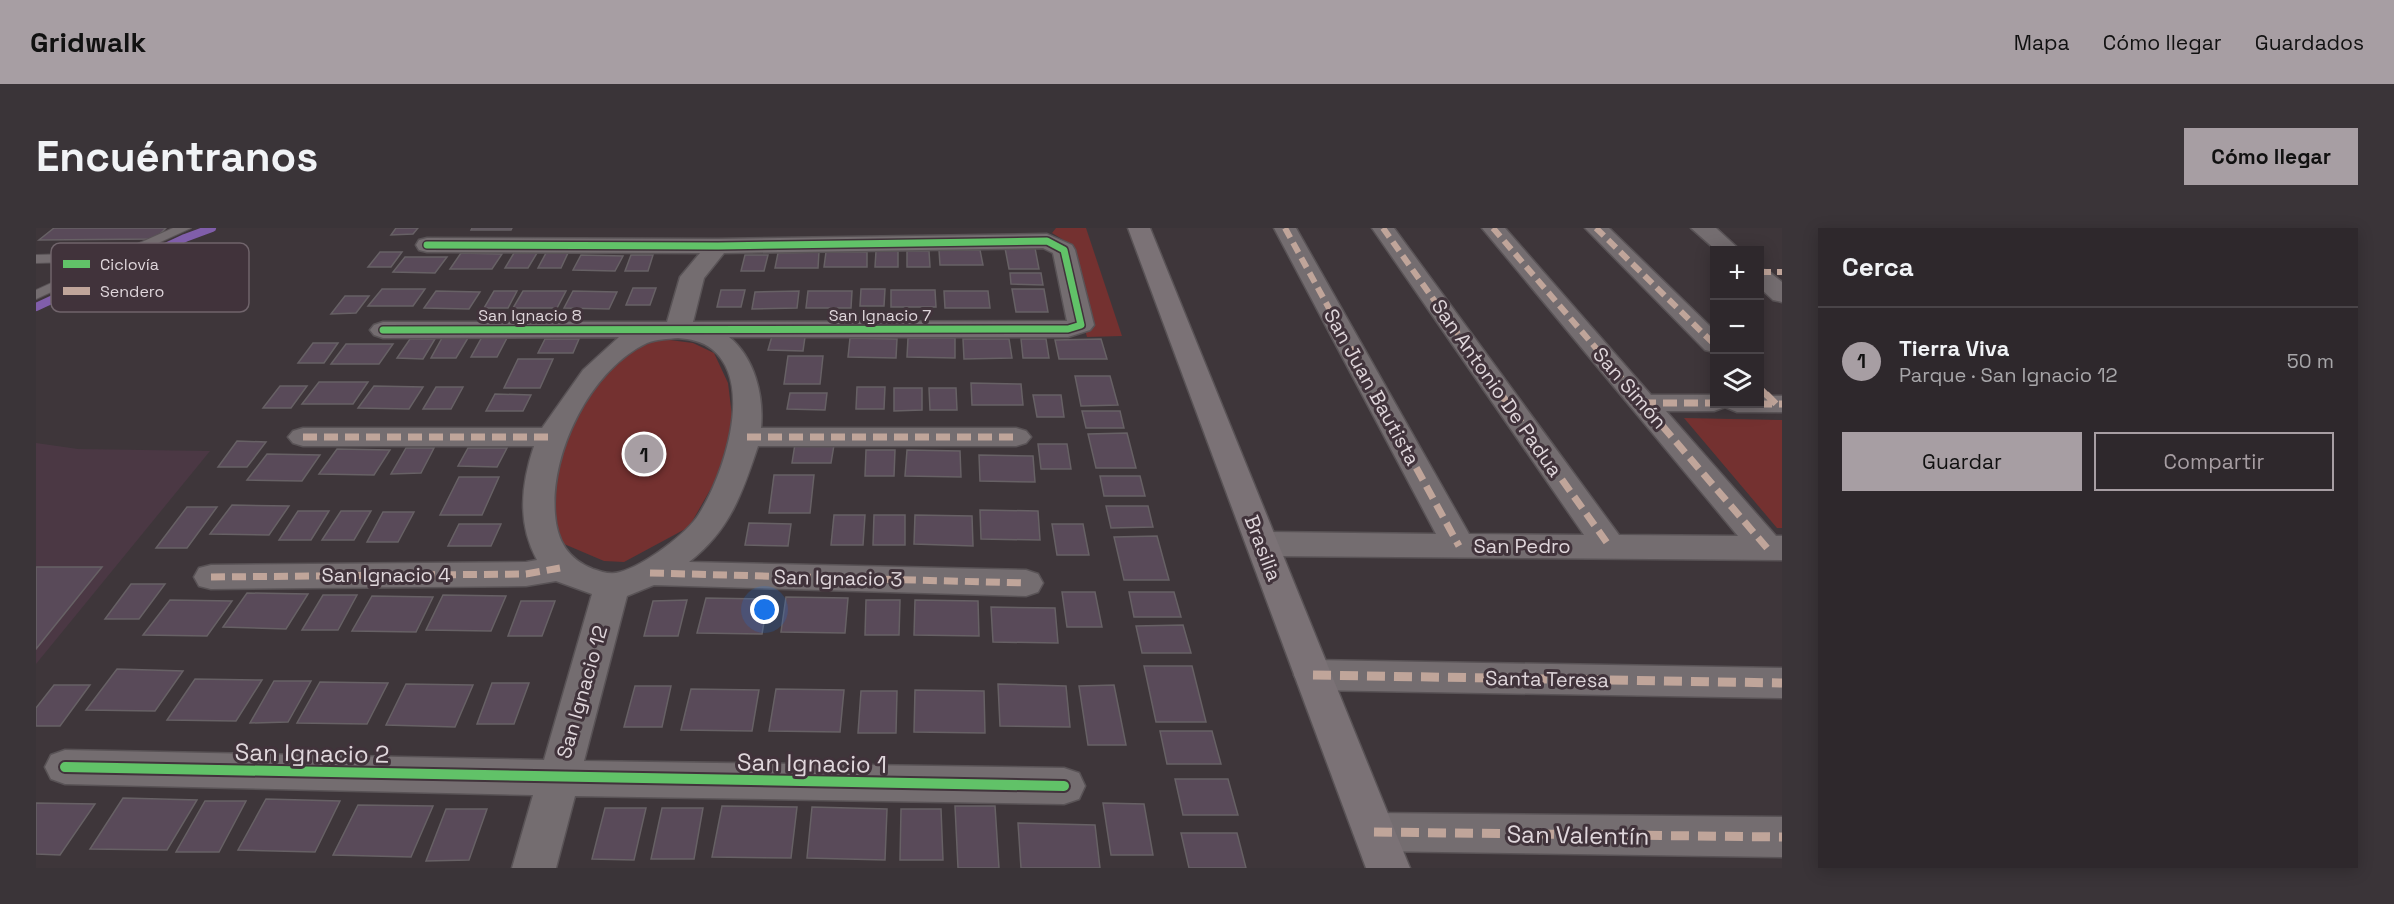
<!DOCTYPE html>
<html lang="es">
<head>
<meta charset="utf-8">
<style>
  body { margin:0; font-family:"Space Grotesk",sans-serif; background:#3a3438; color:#f1f3f6 }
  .controls { position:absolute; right:18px; top:18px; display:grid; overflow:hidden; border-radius:0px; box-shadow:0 3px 15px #0003 }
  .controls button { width:54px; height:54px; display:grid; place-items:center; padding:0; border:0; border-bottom:2px solid #494448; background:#2e282c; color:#f1f3f6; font:30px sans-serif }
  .you { position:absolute; left:729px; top:382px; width:21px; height:21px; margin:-15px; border:4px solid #fff; border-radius:50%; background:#1a73e8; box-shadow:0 0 0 9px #1a73e833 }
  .badge { display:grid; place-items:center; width:39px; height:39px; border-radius:50%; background:#a79ea3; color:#111; font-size:20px; font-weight:700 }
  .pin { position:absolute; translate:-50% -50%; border:3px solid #fff; box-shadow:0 2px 6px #0006 }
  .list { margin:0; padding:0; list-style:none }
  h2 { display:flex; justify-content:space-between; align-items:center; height:78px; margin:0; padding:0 24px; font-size:26px }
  h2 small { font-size:20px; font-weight:400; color:#a7a6a9 }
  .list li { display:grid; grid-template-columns:39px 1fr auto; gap:18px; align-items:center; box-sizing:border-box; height:108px; padding:0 24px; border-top:2px solid #494448 }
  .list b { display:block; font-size:22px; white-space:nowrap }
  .list p { margin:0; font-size:20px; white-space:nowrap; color:#a7a6a9 }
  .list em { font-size:20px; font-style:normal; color:#a7a6a9 }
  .actions { display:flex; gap:12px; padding:18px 24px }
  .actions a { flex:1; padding:14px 0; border:2px solid #a79ea3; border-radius:0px; text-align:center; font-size:21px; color:#a79ea3 }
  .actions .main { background:#a79ea3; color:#111 }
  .icon { flex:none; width:33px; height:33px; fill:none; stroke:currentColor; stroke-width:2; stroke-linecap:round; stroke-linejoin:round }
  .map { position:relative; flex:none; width:1746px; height:640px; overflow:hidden; border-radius:0px }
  header { display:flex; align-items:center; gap:36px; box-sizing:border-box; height:84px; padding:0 30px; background:#a79ea3; color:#111 }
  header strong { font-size:28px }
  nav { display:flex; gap:33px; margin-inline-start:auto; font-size:21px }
  .intro { display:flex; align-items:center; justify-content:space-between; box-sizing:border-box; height:144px; padding:0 36px }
  h1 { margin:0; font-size:42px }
  .button { padding:15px 27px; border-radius:0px; background:#a79ea3; color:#111; font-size:21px; font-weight:700 }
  main { display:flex; gap:36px; padding:0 36px }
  aside { flex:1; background:#2e282c; border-radius:0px; box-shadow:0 3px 15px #0003 }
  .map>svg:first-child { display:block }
  .built { fill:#4b3844 }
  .green { fill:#743130 }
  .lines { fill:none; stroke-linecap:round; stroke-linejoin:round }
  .stream { stroke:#805eaa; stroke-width:8 }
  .building { fill:#594a59; stroke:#676165; stroke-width:1.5 }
  .lane-casing { stroke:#595356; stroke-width:2 }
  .street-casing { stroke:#595356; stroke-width:3 }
  .secondary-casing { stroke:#595356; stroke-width:3 }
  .lane { fill:#746d70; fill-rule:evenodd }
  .street { fill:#746d70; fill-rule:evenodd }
  .secondary { fill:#7b7276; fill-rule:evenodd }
  .quiet-far2 { stroke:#c0a59a; stroke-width:6; stroke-dasharray:11 6; stroke-linecap:butt }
  .quiet-far1 { stroke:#c0a59a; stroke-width:7; stroke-dasharray:14 7; stroke-linecap:butt }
  .quiet { stroke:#c0a59a; stroke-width:9; stroke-dasharray:18 9; stroke-linecap:butt }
  .cycleway-far1-casing { stroke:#41333b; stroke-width:10 }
  .cycleway-casing { stroke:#41333b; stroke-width:14 }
  .cycleway-far1 { stroke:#61c268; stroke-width:7 }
  .cycleway { stroke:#61c268; stroke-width:10 }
  .labels { text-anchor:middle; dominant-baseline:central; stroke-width:6; stroke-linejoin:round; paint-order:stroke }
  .far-street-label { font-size:16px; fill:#dfd6db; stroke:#41333b }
  .street-label { font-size:20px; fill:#dfd6db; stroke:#41333b }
  .near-street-label { font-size:24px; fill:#dfd6db; stroke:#41333b }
  .key { fill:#41333b; stroke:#70646b; stroke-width:1.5 }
  .key-label { font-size:16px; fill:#dfd6db }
</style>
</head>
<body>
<header>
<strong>Gridwalk</strong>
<nav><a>Mapa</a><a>Cómo llegar</a><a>Guardados</a></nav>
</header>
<div class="intro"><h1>Encuéntranos</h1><a class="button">Cómo llegar</a></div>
<main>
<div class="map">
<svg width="1746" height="640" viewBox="0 0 1746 640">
  <rect width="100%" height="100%" fill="#3e363a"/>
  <path class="built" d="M0,215L42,221L174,223L0,436Z"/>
  <path class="green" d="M1020,0H1050L1086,108L1051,109L1048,99L1053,93L1029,13L1016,5Z
    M626,111L657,115L678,125L692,155L698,204L690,234L653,299L588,334L568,333L521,313C519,300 512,284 513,272C515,221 557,147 601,121C608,116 618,114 626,111Z
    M1648,190L1746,192V300H1741Z"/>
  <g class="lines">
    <path class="stream" d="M0,79L149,10L176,0"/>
  </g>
  <path class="building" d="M18,0H130L119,11L3,12Z
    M360,0H382L377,6L355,7Z
    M436,0H476L475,2H435Z
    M969,20H999L1003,41H973Z
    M903,22H944L947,37H904Z
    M840,23H862V39H839Z
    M871,23H893L894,39H871Z
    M344,24H366L355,39H332Z
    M783,24L782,40H739L742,25Z
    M790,24H831V39H788Z
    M425,25L466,26L456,41H414Z
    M478,25H501L492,40H469Z
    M510,25H532L525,40H502Z
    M545,27L587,28L579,43L537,42Z
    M595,27H617L612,43H589Z
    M709,27H732L728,43H705Z
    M369,29H411L399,45L357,44Z
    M974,45H1005L1007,57L975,56Z
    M597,60H620L614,77H590Z
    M346,61H389L377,78H332Z
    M825,61H849L848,78H824Z
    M976,61H1008L1012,84H980Z
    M685,62H709L705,79H681Z
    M855,62H899L900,79H855Z
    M400,63L444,64L433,81L388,80Z
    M458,63H481L472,80H448Z
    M487,63H530L521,80H477Z
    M537,63L581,64L573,81L528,80Z
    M763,63L761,80L716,81L719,64Z
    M772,63H816L815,80H770Z
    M908,63H952L954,80H909Z
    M309,68H333L320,85L295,86Z
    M736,108L769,109L767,123L732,122Z
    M446,109L471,110L461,129H435Z
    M406,110H432L420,130H395Z
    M814,110L861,111L860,130L812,129Z
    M872,110H919V130L871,129Z
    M374,111H399L387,131L361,130Z
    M509,111H543L537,125H502Z
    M927,111H973L976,130L928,131Z
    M985,111H1010L1013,130H987Z
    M1065,111L1071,131H1023L1019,112Z
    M277,115H302L288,135H262Z
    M310,116H357L343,136H295Z
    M752,128H787L784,156H748Z
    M482,131H517L504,160H468Z
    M1039,148H1074L1082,177L1045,178Z
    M283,154H332L317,176H266Z
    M935,155L985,156L987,177H936Z
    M244,158H271L255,180H227Z
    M338,158L387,159L373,181L322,180Z
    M400,159H427L415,181H387Z
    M821,159H849L848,181H820Z
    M858,160H886V182L858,183Z
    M893,160H920L921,182H894Z
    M754,165H791L789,182L751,181Z
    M459,166L495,167L487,183H450Z
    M997,167H1025L1028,189H1001Z
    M1046,183H1084L1088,200H1050Z
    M1091,205L1100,240H1060L1052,206Z
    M201,213L230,214L211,239H182Z
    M759,216L798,217L795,235H756Z
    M1002,216H1031L1035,241H1005Z
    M370,220H398L385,245L355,246Z
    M432,220H471L461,239L422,238Z
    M301,221L354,222L338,247L283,246Z
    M830,222H859L858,248H829Z
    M871,222L924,223L925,249L869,248Z
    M231,226L284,227L266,253L211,252Z
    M943,227L997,228L999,254L944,253Z
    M738,247H778L774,285H733Z
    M1064,248H1104L1109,268H1068Z
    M423,249H463L446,287H404Z
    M196,277L253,278L233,307L174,306Z
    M1070,278H1112L1117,299L1075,300Z
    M151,279H181L151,320H120Z
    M944,282L1002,283L1004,312L945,311Z
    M262,283H293L275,312H243Z
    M305,283H335L318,312H286Z
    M347,284H378L362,314H331Z
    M798,287H829L827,317H795Z
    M838,287H869V317H837Z
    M879,287L936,288L937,318L878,316Z
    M713,295L755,296L752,318L709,317Z
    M423,296H465L455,318H412Z
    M1016,296H1047L1053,327H1021Z
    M1121,308L1133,352H1088L1078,309Z
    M0,339H66L0,421Z
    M95,356H129L103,391H69Z
    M1026,364H1059L1066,399H1031Z
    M1093,364H1138L1145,389H1098Z
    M211,365L272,366L250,401L187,399Z
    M287,367H321L302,402H266Z
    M407,367L470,368L455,403L390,402Z
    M336,368L397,369L380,404L316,403Z
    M750,369L812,370L809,405L745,404Z
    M670,370L732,371L726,406L661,405Z
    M134,372L196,373L171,408L107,407Z
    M651,372L642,408H608L617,373Z
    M830,372H864L863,407H829Z
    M879,372L942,373L943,408L878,407Z
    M485,373H519L506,408H472Z
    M955,379L1019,380L1022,415L957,414Z
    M1147,397L1155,425H1106L1100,398Z
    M1108,438H1156L1170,494H1120Z
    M81,441L147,443L119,483L50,482Z
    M159,451L226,452L200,493L131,492Z
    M238,453H275L252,494L214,495Z
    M284,454L352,455L331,496L261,495Z
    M456,455H493L478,496H441Z
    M370,456L437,457L419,499L350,497Z
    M962,456L1030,458L1034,499L964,498Z
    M18,457H54L24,498H0V480Z
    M1078,457L1090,517H1052L1043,458Z
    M599,458H635L626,499H588Z
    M655,461L723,462L716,503L645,502Z
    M740,461L808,462L804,504L733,503Z
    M879,462L948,463L949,505L878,504Z
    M825,463H861L860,505H822Z
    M1124,503H1176L1185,536H1131Z
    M1139,551H1192L1202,587H1147Z
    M87,570L161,572L131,622L54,621Z
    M230,571L304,573L279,624L202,622Z
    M169,573H210L183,624H140Z
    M0,575L59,576L24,627L0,626Z
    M1067,575L1108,576L1117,627H1075Z
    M322,577L397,578L375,629L297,627Z
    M686,578L761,579L755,630L676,629Z
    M919,578H959L963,640H922Z
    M776,579L851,581L849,632L771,630Z
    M569,580H610L598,632L556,631Z
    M626,580H667L658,631H615Z
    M410,581H451L433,632L390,633Z
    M865,581H905L907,632H864Z
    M982,595L1059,597L1064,640H985Z
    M1145,605H1201L1210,640H1153Z"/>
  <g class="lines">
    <defs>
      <path id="lane" d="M137,0H155L0,71V62L81,25L33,34L0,35V27L33,26L82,17L87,18L88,22Z"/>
      <path id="street" d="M1238,0H1260L1433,306L1548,307L1336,0H1358L1583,307L1702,308L1446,0H1469L1615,167H1678V176H1724V168H1746V184H1701L1689,179L1678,183H1630L1740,308H1746V332L1226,328L1214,324L1210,316L1214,308L1226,304L1400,306Z
        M1549,0H1573L1678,102V124L1669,122Z
        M1655,0H1680L1704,22H1680Z
        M1011,6L1036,17L1039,22L1058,97L1054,102L1032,109H693C719,130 728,168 725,200H980L990,203L995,209L990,215L980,218H722C706,266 694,302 653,334L990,342L1002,346L1007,355L1002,364L990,368L618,357L591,368L548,533L1028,540L1043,545L1049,558L1043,571L1028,576L539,568L520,640H476L497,567L29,556L15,551L9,539L15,527L29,522L508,532L556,366L520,353L490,358L175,361L163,358L158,349L163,340L175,337L490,334L501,332C481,295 485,257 498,218H267L257,215L252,209L257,203L267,200H506L547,142L583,109L347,110L338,107L334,102L338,97L347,94H631L644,49L664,25L391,24L383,22L380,17L383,12L391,10L682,11ZM1007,20L1017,25L1031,93L657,94L668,50L688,25ZM642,110C654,111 666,113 676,121C719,156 687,248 663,286C651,306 607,338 584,344C575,347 566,344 557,341C532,331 521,313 519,286C514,225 554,142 611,115C620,111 632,111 642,110Z
        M1724,41L1732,43L1746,54V74L1737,72L1724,60Z
        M1277,432L1746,440V470L1277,462L1264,458L1258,447L1264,436Z
        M1338,585L1746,589V629L1338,623L1323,618L1317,604L1323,590Z"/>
      <path id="secondary" d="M1092,0H1114L1374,640H1330Z"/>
    </defs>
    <use href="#lane" class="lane-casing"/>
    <use href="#street" class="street-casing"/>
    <use href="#secondary" class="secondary-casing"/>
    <use href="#lane" class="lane"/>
    <use href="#street" class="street"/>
    <use href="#secondary" class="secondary"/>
    <path class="quiet-far2" d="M1249,0L1341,168
      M1347,0L1466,168
      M1457,0L1601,168
      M1560,0L1678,116
      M1724,44H1746
      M1724,160L1732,168"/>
    <path class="quiet-far1" d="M1340,166L1423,318
      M1465,166L1574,319
      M1599,166L1731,320
      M1730,166L1740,176
      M1606,175H1678
      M1701,176H1746
      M267,209H515
      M711,209H980
      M614,345L990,355
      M175,349L490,346L524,340"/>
    <path class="quiet" d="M1277,447L1746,455
      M1338,604L1746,609"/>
    <defs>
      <path id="cycleway-far1" d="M347,102L1032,101L1045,97L1028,22L1011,13L682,18L391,17"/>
      <path id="cycleway" d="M29,539L1028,558"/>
    </defs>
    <use href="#cycleway-far1" class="cycleway-far1-casing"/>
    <use href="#cycleway" class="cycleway-casing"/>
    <use href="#cycleway-far1" class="cycleway-far1"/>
    <use href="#cycleway" class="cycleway"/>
  </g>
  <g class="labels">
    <g class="far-street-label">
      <text x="494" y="87">San Ignacio 8</text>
      <text x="844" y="87">San Ignacio 7</text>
    </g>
    <g class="street-label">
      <text transform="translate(1336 159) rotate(61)">San Juan Bautista</text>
      <text transform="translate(1461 160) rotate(55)">San Antonio De Padua</text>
      <text transform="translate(1594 160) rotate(49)">San Simón</text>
      <text x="1486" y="318">San Pedro</text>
      <text transform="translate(1227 320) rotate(69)">Brasilia</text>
      <text x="350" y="347">San Ignacio 4</text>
      <text transform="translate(802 350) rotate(1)">San Ignacio 3</text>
      <text transform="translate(1511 451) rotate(1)">Santa Teresa</text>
      <text transform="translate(546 464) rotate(-74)">San Ignacio 12</text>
    </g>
    <g class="near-street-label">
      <text transform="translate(276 525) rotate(1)">San Ignacio 2</text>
      <text transform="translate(776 535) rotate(1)">San Ignacio 1</text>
      <text transform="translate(1542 607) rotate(1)">San Valentín</text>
    </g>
  </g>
  <rect x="15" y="15" width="198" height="69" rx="9" class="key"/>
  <rect x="27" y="32" width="27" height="8" fill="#61c268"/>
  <rect x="27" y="59" width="27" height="8" fill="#c0a59a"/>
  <g class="key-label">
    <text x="64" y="42">Ciclovía</text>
    <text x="64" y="69">Sendero</text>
  </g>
</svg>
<div class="controls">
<button>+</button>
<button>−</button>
<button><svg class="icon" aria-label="layers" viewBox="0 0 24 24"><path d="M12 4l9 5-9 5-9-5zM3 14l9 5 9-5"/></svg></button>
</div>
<div class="you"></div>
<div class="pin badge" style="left:608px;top:226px">1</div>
</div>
<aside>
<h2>Cerca<small></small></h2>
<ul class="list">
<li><span class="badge">1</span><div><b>Tierra Viva</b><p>Parque · San Ignacio 12</p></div><em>50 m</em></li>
</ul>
<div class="actions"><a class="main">Guardar</a><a>Compartir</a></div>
</aside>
</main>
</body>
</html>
